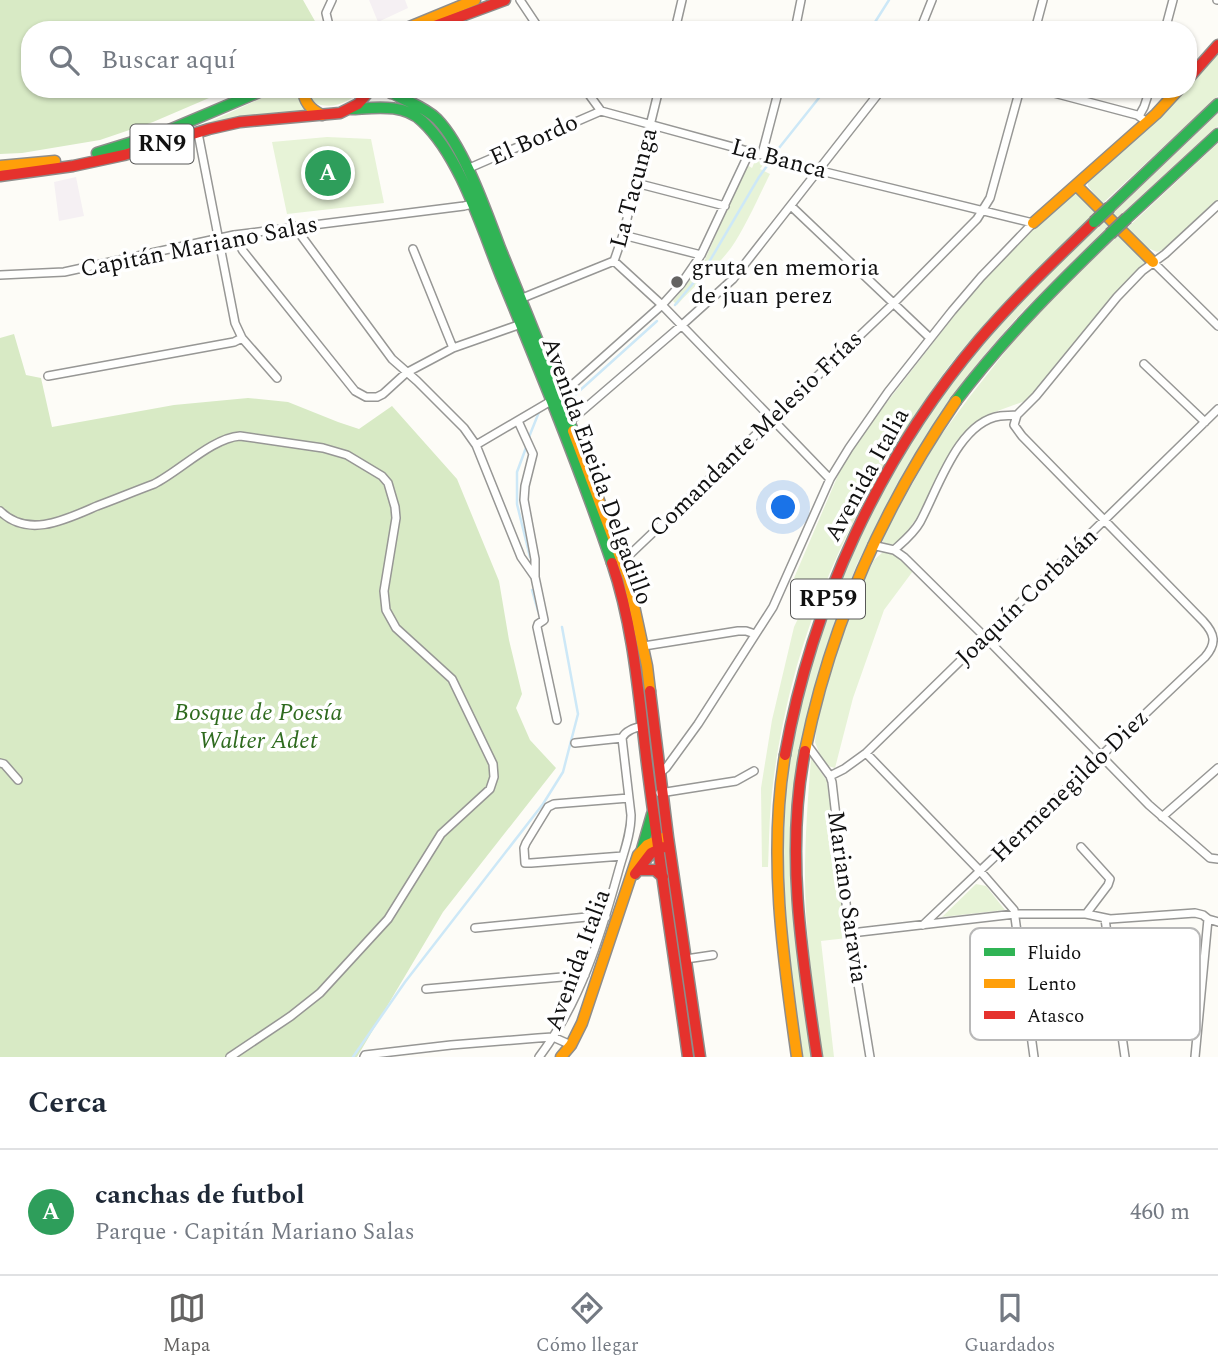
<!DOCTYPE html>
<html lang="es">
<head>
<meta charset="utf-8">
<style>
  body { margin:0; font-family:Spectral,serif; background:#f2f2f3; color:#1f2937 }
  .you { position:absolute; left:784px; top:508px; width:24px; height:24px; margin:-18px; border:5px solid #fff; border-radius:50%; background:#1a73e8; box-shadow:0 0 0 10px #1a73e833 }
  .badge { display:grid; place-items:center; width:46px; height:46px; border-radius:50%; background:#646362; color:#fff; font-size:23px; font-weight:700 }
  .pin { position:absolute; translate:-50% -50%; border:4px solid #fff; box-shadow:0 2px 7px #0006 }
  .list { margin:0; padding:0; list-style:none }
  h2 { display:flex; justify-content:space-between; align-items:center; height:91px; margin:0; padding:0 28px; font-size:30px }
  h2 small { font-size:23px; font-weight:400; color:#747a83 }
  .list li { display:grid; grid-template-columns:46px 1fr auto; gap:21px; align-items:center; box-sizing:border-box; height:126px; padding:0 28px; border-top:2px solid #e0e1e3 }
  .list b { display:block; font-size:26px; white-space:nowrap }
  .list p { margin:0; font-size:23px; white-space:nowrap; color:#747a83 }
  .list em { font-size:23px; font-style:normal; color:#747a83 }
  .icon { flex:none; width:38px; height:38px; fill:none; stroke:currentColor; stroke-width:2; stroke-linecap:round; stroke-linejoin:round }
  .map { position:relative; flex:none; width:1218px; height:1057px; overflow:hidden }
  .search { position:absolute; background:#fff; box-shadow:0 2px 5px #0004; left:21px; right:21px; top:21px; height:77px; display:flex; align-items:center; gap:18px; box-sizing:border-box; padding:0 24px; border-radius:28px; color:#747a83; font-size:26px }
  .sheet { height:217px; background:#fff }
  nav { display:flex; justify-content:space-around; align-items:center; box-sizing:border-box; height:98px; border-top:2px solid #e0e1e3; background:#fff; font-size:19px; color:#747a83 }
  nav a { display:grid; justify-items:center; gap:4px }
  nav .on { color:#646362 }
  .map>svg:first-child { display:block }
  .industrial { fill:#f5f0f3 }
  .green { fill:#e7f3d7 }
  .forest { fill:#d8eac5 }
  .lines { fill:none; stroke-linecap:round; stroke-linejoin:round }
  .stream { stroke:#cde8f7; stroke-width:2.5 }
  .street-casing { stroke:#979795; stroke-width:10 }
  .fast-casing { stroke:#8e8d8b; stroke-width:13 }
  .slow-casing { stroke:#8e8d8b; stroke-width:13 }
  .jam-casing { stroke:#8e8d8b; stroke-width:13 }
  .street { stroke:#fffffe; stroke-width:7 }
  .fast { stroke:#30b455; stroke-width:10 }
  .slow { stroke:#ff9f0a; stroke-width:10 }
  .jam { stroke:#e5322d; stroke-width:10 }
  .fast-bridge-casing { stroke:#858482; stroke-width:14; stroke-linecap:butt }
  .fast-bridge { stroke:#30b455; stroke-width:10 }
  .poi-dot { fill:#646362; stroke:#fff; stroke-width:2.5 }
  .labels { text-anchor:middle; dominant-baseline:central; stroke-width:7; stroke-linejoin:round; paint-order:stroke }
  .shield { fill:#fff; stroke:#585858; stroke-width:2 }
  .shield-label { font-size:23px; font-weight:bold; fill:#111 }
  .street-label { font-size:24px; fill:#111; stroke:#fff }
  .poi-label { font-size:24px; fill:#111; stroke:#fff; text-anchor:start }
  .park-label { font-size:24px; font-style:italic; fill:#2f6b1f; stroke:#fff }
  .key { fill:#fff; stroke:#b8b8b8; stroke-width:2 }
  .key-label { font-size:19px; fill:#111 }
</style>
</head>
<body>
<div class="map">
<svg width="1218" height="1057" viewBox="0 0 1218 1057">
  <rect width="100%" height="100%" fill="#fdfcf7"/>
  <path class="industrial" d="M369,0H405L408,8L378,22Z
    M76,177L84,216L59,221L54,182Z"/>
  <path class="green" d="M1218,53V96L1102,204L1088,186V181L1151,125L1186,89H1188V87Z
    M281,89H299L307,113L58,166L159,141L212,121Z
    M309,89H363C349,103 331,111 313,102Z
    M1218,113V126L1022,312L981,359L939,417L894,491L857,564L833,626L811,700L797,771L800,967L812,1057H800L786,946L781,837L784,784L792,739L806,682L826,617L855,546L879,496L913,438L944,392L977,348L1036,285Z
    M327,137L371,139L384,203L287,214L272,142Z
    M1218,143V202L1168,248L1157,252L1148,248L1126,229Z
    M755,161L765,162L760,169L770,174C759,196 745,228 731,248C715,269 695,285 677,305L673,301L703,264L747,165L752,168Z
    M1076,194L1081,196L1096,213C1043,263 990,313 946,370C935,384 926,399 916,414C861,496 815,592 791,688C782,724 774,767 771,803C769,824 769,846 768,867H762L761,788L772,720L794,627L810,594L791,585L839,473L856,442L985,276L1017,242L1070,196Z
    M1119,235L1145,263L1107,304L1028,400L992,413L967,431L944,465L916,519L900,541L890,546L883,542V536L936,442L971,395L1027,324L1077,274Z
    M883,552L895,555L913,571L884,610L853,698L835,768L828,766L820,755L815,742L817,722L838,648L863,583L874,560Z
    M811,758L827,781L847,938L821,941L834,1057H822C814,997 805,936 805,876C805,836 808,797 811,758Z
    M976,884L986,886L1005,910L942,917Z"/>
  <path class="forest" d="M0,0H303L320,30H30V89H230L153,122L100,140L22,153L0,154Z
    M14,334L26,375L41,378L52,427L174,405L248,398L288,402L338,422L359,429L392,406L457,479L499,581L509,640L522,694L516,708L530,740L556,768L443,912L357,1057H0V338Z"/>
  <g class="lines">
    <path class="stream" d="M870,30L889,0
      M779,148L826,89
      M675,305L705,269L759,177L769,163
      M567,402L657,321
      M529,437L539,412
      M527,445L517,472V504L530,557
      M532,590L538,611
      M353,1057L405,982L543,804L563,772L578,714L562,627"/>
    <defs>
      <path id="street" d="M520,0L540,30
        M1217,0H1218
        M330,30L326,13L332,0
        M675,30L682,0
        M795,30L801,0
        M920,30L932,0
        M1035,30L1043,0
        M1165,30L1173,0
        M585,89L601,111L817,170L1033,223
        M1039,89L1137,115L1147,122
        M1139,116L1144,107L1150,89
        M198,133L235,323L242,338L277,378
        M762,154L779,89
        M467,169L601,111
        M636,183L725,206
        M791,206L930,338
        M294,226L392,359L417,381L464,428L476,445L521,557L535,577L544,620L538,624L537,627L557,720
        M234,235L243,251L355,391L366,397H377L383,394L406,373L453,348L521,324
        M623,235L701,255
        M413,249L453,348
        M614,261L662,305L830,479
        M1153,262L1218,326
        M0,275L64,272L234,235L464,206L476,203
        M520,299L614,261L623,235L659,89
        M1144,364L1205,422
        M48,376L234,342L242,338
        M518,421L533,454L525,486L524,500L535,559V577
        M568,423L682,325L733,279L882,89
        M476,445L551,401L571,386L662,305L681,284L701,255L750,151
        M0,511C28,539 67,519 97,506C116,499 135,491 154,484C180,471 212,438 240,436L323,448L347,455L382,476L388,483L395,507L396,518L384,591L386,610L396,628L452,679L493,764L494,777L490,789L441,834L388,919L320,993L291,1016L230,1057
        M872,545L894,550L904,557L985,637L1149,805L1202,851L1210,858L1218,859
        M894,550C904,541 914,533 920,522C938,489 958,422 1000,416C1005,415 1011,416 1017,415L1036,396L1117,297L1142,271L1165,254L1218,205
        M621,563L893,304L977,219L990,198L1020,89
        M644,646L738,631H746L755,634
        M575,743L622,738C626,730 635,728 643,726
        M806,743L830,776L832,782L849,929L870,1057
        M866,753L981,872L1014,910L1034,1057
        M0,763L4,764L18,780
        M660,773L666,768L698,724L773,607L830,479L849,448L888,392L952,311L981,277L1033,223
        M830,776L844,769L866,753L1218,409
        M660,793L736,781L754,771
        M1162,817L1218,768
        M1081,847L1110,879L1108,885L1086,914
        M623,856L531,863H525L524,848L526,843L548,807L554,804L629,798
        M1105,919L1125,1057
        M923,925L1205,657C1217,643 1215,634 1203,621L1022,436L1014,425L1017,415
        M475,928L597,916L606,917
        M851,933L1015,914H1086L1110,919L1195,913L1203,915L1208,919L1218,922
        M686,959L713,955
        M426,989L585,975
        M364,1057L365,1055L451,1045L538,1038L553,1037L571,1045
        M539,1057C580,1003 600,938 618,873C623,854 631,835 631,815L622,738
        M1195,1057L1208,919"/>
      <path id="fast" d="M387,89C402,101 423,105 437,119C464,147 486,211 500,248C525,309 550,370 573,431
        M351,109C375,108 403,103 422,121C460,156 482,229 501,276C540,371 579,466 612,563
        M97,153L162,133L266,89
        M1110,207L1218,104
        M1127,218L1218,134
        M956,401C1002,340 1055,287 1110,234
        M642,849L652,814"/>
      <path id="slow" d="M402,30L475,0
        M303,89C304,102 310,109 322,115
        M389,89L391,93
        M0,166L55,161
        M1076,185L1153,262
        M1033,223L1156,114L1179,89
        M573,431L628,578L647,666L650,691
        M805,751C831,623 882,509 956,401
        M785,755C768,855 783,958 797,1057
        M561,1057L571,1045L582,1023L638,855L647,845L663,838"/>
      <path id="jam" d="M424,30L505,0
        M1188,79L1218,45
        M0,176L73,166L124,155L209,129L240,122L340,113L358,104L371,89
        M612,563C635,631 639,702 648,772C660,867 675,962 688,1057
        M650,691L668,837L700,1057
        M805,751C785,851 802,957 817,1057
        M785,755C812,604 880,457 979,340C1015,298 1055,260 1094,222
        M638,870H655L663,877
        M635,874L651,853L664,847"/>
    </defs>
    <use href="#street" class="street-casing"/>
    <use href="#fast" class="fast-casing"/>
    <use href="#slow" class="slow-casing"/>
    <use href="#jam" class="jam-casing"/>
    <use href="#street" class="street"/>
    <use href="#fast" class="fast"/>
    <use href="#slow" class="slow"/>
    <use href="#jam" class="jam"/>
    <defs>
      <path id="fast-bridge" d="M1094,222L1110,207
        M1110,234L1127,218"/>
    </defs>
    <use href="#fast-bridge" class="fast-bridge-casing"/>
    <use href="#fast-bridge" class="fast-bridge"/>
  </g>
  <circle class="poi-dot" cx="677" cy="282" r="7"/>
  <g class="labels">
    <g class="shield">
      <rect x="130.5" y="124.5" width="63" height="39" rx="5"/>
      <rect x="791" y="579.5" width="74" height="39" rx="5"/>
    </g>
    <g class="shield-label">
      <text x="162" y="144">RN9</text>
      <text x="828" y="599">RP59</text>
    </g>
    <g class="street-label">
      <text transform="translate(534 140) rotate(-24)">El Bordo</text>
      <text transform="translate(779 159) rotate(15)">La Banca</text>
      <text transform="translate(634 188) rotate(-75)">La Tacunga</text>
      <text transform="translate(199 247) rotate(-11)">Capitán Mariano Salas</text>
      <text transform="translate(756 434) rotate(-44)">Comandante Melesio Frías</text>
      <text transform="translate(597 471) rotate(70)">Avenida Eneida Delgadillo</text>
      <text transform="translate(867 475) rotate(-61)">Avenida Italia</text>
      <text transform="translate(1027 597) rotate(-44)">Joaquín Corbalán</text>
      <text transform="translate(1070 786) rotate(-44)">Hermenegildo Diez</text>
      <text transform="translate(847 897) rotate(82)">Mariano Saravia</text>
      <text transform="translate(578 960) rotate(-70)">Avenida Italia</text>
    </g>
    <g class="poi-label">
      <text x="691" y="268">gruta en memoria<tspan x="691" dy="28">de juan perez</tspan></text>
    </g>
    <g class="park-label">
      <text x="258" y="713">Bosque de Poesía<tspan x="258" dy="28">Walter Adet</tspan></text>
    </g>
  </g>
  <rect x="970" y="928" width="230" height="112" rx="10" class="key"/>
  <rect x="984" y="948" width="31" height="8" fill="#30b455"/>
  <rect x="984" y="979" width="31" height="9" fill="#ff9f0a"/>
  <rect x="984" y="1011" width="31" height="8" fill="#e5322d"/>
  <g class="key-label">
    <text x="1027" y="959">Fluido</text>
    <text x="1027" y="990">Lento</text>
    <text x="1027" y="1022">Atasco</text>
  </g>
</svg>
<div class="you"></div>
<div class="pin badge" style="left:328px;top:173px;background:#2e9e5b">A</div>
<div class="search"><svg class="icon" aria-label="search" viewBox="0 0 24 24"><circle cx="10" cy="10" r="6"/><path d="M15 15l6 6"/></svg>Buscar aquí</div>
</div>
<section class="sheet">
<h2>Cerca<small></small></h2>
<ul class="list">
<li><span class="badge" style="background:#2e9e5b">A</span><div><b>canchas de futbol</b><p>Parque · Capitán Mariano Salas</p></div><em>460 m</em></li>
</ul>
</section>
<nav>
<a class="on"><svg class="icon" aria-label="map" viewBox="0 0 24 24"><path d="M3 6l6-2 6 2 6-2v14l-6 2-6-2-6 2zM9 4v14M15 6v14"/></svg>Mapa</a>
<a><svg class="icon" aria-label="directions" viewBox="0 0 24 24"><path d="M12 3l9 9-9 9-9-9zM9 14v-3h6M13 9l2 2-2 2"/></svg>Cómo llegar</a>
<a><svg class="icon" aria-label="saved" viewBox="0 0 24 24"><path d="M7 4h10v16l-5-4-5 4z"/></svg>Guardados</a>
</nav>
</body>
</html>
